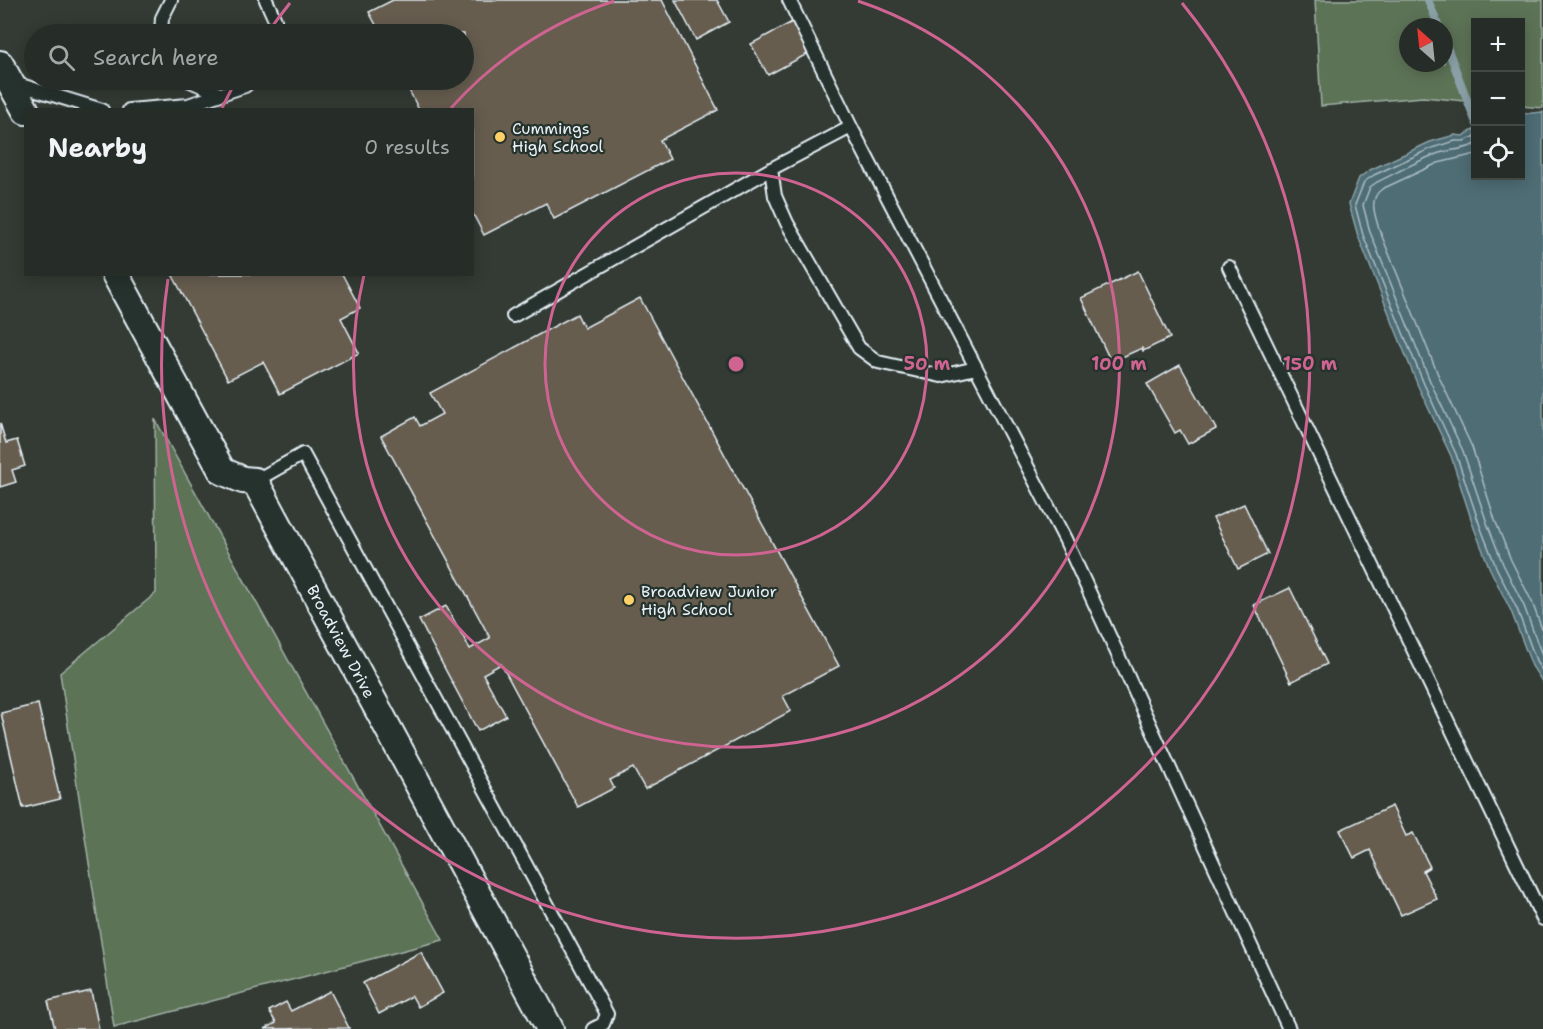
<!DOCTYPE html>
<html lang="en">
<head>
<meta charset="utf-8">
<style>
  body { margin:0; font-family:"Shantell Sans",sans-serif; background:#2e342f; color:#f1f3f6 }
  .controls { position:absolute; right:18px; top:18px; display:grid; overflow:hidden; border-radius:0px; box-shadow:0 3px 15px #0003 }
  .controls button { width:54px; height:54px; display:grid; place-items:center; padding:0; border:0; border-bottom:2px solid #424844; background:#262c27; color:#f1f3f6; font:30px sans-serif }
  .compass { position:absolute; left:1399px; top:18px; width:54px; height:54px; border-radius:50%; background:#262c27; box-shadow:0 3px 15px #0003; rotate:333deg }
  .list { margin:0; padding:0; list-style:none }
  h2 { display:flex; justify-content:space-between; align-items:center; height:78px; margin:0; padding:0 24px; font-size:26px }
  h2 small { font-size:20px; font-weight:400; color:#a4a7a7 }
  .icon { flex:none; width:33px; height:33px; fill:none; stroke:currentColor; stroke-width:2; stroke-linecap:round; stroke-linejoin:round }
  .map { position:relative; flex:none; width:1543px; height:1029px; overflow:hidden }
  .search { position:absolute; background:#262c27; box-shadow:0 3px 15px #0003; left:24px; top:24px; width:450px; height:66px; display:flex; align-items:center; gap:15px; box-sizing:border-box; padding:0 21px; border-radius:33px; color:#a4a7a7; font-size:22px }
  .panel { position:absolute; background:#262c27; box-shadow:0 3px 15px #0003; left:24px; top:108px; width:450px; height:168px; border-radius:0px }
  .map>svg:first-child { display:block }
  .green { fill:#5d7357; stroke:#a2b2a8; stroke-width:1.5; fill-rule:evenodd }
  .water { fill:#4f6d75; stroke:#8ca2a9; stroke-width:1.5 }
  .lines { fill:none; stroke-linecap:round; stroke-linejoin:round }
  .shore { stroke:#abbcc4; stroke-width:1.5 }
  .stream { stroke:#8ca2a9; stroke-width:8 }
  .building { fill:#665d50; stroke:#e8f1f8; stroke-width:1.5 }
  .lane-casing { stroke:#e8f1f8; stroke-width:16 }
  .street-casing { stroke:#e8f1f8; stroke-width:30 }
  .lane { stroke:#26332d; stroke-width:12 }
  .street { stroke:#26332d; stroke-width:26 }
  .ring { fill:none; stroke:#cf6492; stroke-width:3 }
  .poi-dot { fill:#ffd166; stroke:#26332d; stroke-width:2 }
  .labels { text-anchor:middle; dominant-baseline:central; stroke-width:4.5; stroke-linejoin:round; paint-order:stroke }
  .poi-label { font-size:16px; fill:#e8f1f8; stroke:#26332d; text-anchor:start }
  .street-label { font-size:16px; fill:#e8f1f8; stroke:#26332d }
  .centre { fill:#cf6492; stroke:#26332d; stroke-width:3 }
  .ring-label { font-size:18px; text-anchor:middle; font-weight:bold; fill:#cf6492; stroke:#26332d; stroke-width:4.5; stroke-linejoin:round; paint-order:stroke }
</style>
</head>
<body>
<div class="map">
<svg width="1543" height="1029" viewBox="0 0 1543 1029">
  <rect width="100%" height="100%" fill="#333b34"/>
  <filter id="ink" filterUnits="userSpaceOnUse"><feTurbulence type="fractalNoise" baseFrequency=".0167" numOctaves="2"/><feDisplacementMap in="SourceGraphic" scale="12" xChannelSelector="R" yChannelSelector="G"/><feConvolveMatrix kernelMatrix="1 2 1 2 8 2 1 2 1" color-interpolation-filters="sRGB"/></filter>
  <g filter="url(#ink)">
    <path class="green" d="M1315,0H1543V108L1521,106L1520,22H1476L1475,102L1423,97L1321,106ZM1408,27H1444V63H1408Z
      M155,419L443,940L114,1027L60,673L156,593Z"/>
    <path class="water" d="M1543,112V683L1532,666L1511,611L1490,569L1474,528L1451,456L1418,386L1358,236L1349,204L1359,178L1370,170L1430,142L1455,135L1463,136L1475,129L1476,176H1520L1521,114Z"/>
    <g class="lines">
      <path class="shore" d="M1476,136L1464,141H1455L1432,148L1374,175L1364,182L1355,205L1363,235L1424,384L1456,454L1480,526L1496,567L1517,609L1537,663L1543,672
        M1476,144C1463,151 1448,149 1434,155C1415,162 1396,173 1377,182L1370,187L1363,205L1370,232L1430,381L1463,451L1487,523L1503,564L1524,606L1543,658
        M1476,154L1438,163L1382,189C1368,199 1375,215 1379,229L1439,377L1472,447L1495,520L1511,560L1532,602L1543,632"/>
      <path class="stream" d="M1428,0L1439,27
        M1444,39L1476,123"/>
    </g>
    <path class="building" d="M393,0H662L718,110L660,140L670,159L554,219L546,203L484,235L472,212V110H419L404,80H464V34H381L369,12Z
      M675,0H717L729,22L696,40Z
      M794,21L811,52L768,75L751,44Z
      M1138,271L1170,338L1143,351L1142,348L1111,362L1081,298Z
      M172,274H342L360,308L341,318L359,353L280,394L263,362L228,380Z
      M640,298L839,666L783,696L791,711L645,789L633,768L610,780L614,788L578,807L501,664L483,674L506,716L478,731L419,620L446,606L470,649L490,638L381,436L415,417L420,426L442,414L430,393L577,314L584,328Z
      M1180,365L1216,429L1188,444L1180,430L1175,433L1147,384Z
      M0,423L6,443L17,440L25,466L12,470L16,482L0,487Z
      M1244,504L1268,554L1238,569L1213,518Z
      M1290,588L1327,664L1291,682L1254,605Z
      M38,704L60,799L23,808L1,713Z
      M1392,806L1406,836L1413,833L1430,867L1423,871L1437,899L1401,915L1370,850L1354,858L1340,830Z
      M421,952L443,993L418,1007L412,996L379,1014L363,983Z
      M91,991L99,1029H55L48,1001Z
      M330,991L349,1028L265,1029L276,1023L269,1011L286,1002L291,1011Z"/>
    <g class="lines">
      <defs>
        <path id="lane" d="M266,0L275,20L277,34
          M789,0L851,127L1065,539L1289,1029
          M161,34L162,18L171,0
          M188,80L220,94
          M14,83L102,110
          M129,110L188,105L245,86L252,80
          M771,169L775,196L787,223L859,348L878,362L941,376L976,368
          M1229,267L1543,919
          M513,316L771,169L851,127
          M255,481L303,454L607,1014L603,1024L593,1029"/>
        <g id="street">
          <path d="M0,64L26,111"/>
          <path id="s1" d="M115,274L222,471L243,480L255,481L550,1029"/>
        </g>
      </defs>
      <use href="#lane" class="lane-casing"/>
      <use href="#street" class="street-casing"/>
      <use href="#lane" class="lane"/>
      <use href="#street" class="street"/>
    </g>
  </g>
  <g class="ring">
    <circle cx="736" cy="364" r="191"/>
    <path d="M451 108A383 383 0 0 1 614 1M858 1A383 383 0 1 1 364 275"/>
    <path d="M222 108A574 574 0 0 1 236 81M269 31A574 574 0 0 1 290 3M1182 3A574 574 0 1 1 168 279"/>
  </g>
  <g class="poi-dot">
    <circle cx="500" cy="137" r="6"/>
    <circle cx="629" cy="600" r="6"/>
  </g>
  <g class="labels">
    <g class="poi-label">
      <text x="512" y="128">Cummings<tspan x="512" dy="18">High School</tspan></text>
      <text x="641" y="591">Broadview Junior<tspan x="641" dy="18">High School</tspan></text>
    </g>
    <g class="street-label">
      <text stroke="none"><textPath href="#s1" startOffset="441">Broadview Drive</textPath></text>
    </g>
  </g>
  <circle cx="736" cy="364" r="9" class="centre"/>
  <g class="ring-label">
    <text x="927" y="370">50 m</text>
    <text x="1119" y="370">100 m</text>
    <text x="1310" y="370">150 m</text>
  </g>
</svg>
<div class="controls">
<button>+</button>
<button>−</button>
<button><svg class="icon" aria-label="locate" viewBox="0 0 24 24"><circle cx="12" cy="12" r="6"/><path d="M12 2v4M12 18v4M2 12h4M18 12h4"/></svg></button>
</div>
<svg class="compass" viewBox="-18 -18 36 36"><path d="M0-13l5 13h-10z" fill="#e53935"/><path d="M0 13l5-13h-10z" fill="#a4a7a7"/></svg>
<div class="search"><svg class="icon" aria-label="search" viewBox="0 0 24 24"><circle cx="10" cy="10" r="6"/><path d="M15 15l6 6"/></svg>Search here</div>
<section class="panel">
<h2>Nearby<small>0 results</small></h2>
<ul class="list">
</ul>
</section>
</div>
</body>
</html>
